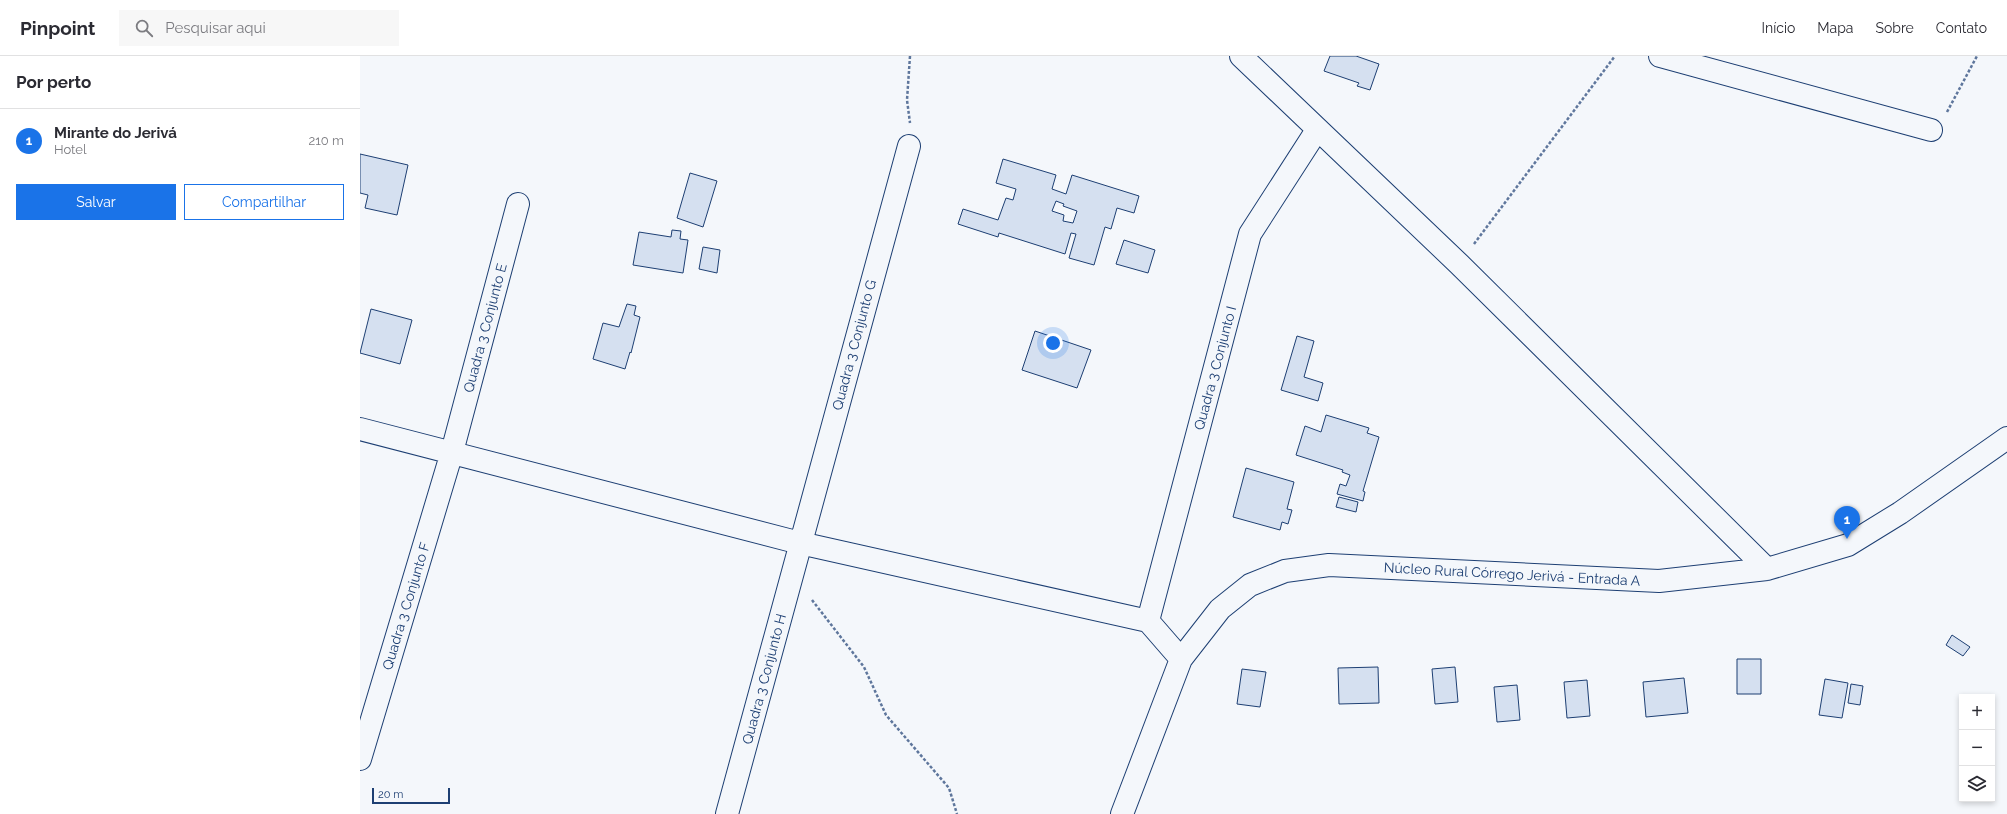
<!DOCTYPE html>
<html lang="pt">
<head>
<meta charset="utf-8">
<style>
  body { margin:0; font-family:Raleway,sans-serif; background:#f7f7f7; color:#2b2b33 }
  .controls { position:absolute; right:12px; bottom:12px; display:grid; overflow:hidden; border-radius:0px; box-shadow:0 2px 6px #0003 }
  .controls button { width:36px; height:36px; display:grid; place-items:center; padding:0; border:0; border-bottom:1px solid #e1e1e2; background:#fff; color:#2b2b33; font:20px sans-serif }
  .scale { position:absolute; left:12px; bottom:10px; width:78px; box-sizing:border-box; padding-left:4px; border:2px solid #1d3f73; border-top:0; font-size:11px; line-height:14px; white-space:nowrap; color:#1d3f73; -webkit-text-stroke:3px #f4f7fb; paint-order:stroke }
  .you { position:absolute; left:693px; top:287px; width:14px; height:14px; margin:-10px; border:3px solid #fff; border-radius:50%; background:#1a73e8; box-shadow:0 0 0 6px #1a73e833 }
  .badge { display:grid; place-items:center; width:26px; height:26px; border-radius:50%; background:#1a73e8; color:#fff; font-size:13px; font-weight:700 }
  .pin { position:absolute; translate:-50% -33px; filter:drop-shadow(0 1px 2px #0008) }
  .pin::after { content:''; position:absolute; top:21px; width:14px; height:12px; background:inherit; clip-path:polygon(0 0,100% 0,50% 100%) }
  .list { margin:0; padding:0; list-style:none }
  h2 { display:flex; justify-content:space-between; align-items:center; height:52px; margin:0; padding:0 16px; font-size:17px }
  h2 small { font-size:13px; font-weight:400; color:#7c7c81 }
  .list li { display:grid; grid-template-columns:26px 1fr auto; gap:12px; align-items:center; box-sizing:border-box; height:64px; padding:0 16px; border-top:1px solid #e1e1e2 }
  .list b { display:block; font-size:15px; white-space:nowrap }
  .list p { margin:0; font-size:13px; white-space:nowrap; color:#7c7c81 }
  .list em { font-size:13px; font-style:normal; color:#7c7c81 }
  .actions { display:flex; gap:8px; padding:12px 16px }
  .actions a { flex:1; padding:9px 0; border:1px solid #1a73e8; border-radius:0px; text-align:center; font-size:14px; color:#1a73e8 }
  .actions .main { background:#1a73e8; color:#fff }
  .icon { flex:none; width:22px; height:22px; fill:none; stroke:currentColor; stroke-width:2; stroke-linecap:round; stroke-linejoin:round }
  .map { position:relative; flex:none; width:1647px; height:758px; overflow:hidden }
  header { display:flex; align-items:center; gap:24px; box-sizing:border-box; height:56px; padding:0 20px; background:#fff; border-bottom:1px solid #e1e1e2 }
  header strong { font-size:19px }
  nav { display:flex; gap:22px; margin-inline-start:auto; font-size:14px }
  .search { width:280px; height:36px; background:#f7f7f7; display:flex; align-items:center; gap:10px; box-sizing:border-box; padding:0 14px; border-radius:0px; color:#7c7c81; font-size:15px }
  main { display:flex }
  aside { flex:1; background:#fff }
  .map>svg:first-child { display:block }
  .building { fill:#d5e0f0; stroke:#1d3f73; fill-rule:evenodd }
  .lines { fill:none; stroke-linecap:round; stroke-linejoin:round }
  .minor-casing { stroke:#1d3f73; stroke-width:24 }
  .path { stroke:#5e769c; stroke-width:2.5; stroke-dasharray:3 2; stroke-linecap:butt }
  .minor { stroke:#f4f7fb; stroke-width:22 }
  .labels { text-anchor:middle; dominant-baseline:central; stroke-width:3; stroke-linejoin:round; paint-order:stroke }
  .street-label { font-size:14px; fill:#1d3f73; stroke:#f4f7fb }
</style>
</head>
<body>
<header>
<strong>Pinpoint</strong>
<div class="search"><svg class="icon" aria-label="search" viewBox="0 0 24 24"><circle cx="10" cy="10" r="6"/><path d="M15 15l6 6"/></svg>Pesquisar aqui</div>
<nav><a>Início</a><a>Mapa</a><a>Sobre</a><a>Contato</a></nav>
</header>
<main>
<aside>
<h2>Por perto<small></small></h2>
<ul class="list">
<li><span class="badge">1</span><div><b>Mirante do Jerivá</b><p>Hotel</p></div><em>210 m</em></li>
</ul>
<div class="actions"><a class="main">Salvar</a><a>Compartilhar</a></div>
</aside>
<div class="map">
<svg width="1647" height="758" viewBox="0 0 1647 758">
  <rect width="100%" height="100%" fill="#f4f7fb"/>
  <path class="building" d="M970,0H996L1019,8L1010,34L997,30L999,27L964,15Z
    M0,98L48,109L37,159L5,152L8,139L0,137Z
    M643,103L696,119L692,133L706,138L712,119L779,140L774,157L757,152L751,173L745,171L734,209L709,202L716,178L711,177L705,198L639,177L638,181L598,168L603,153L638,164L646,142L653,144L656,133L636,127ZM696,145L704,148L703,150L717,155L713,167L703,165L704,159L692,155Z
    M330,117L357,125L343,171L317,162Z
    M312,174L321,175L320,183L328,184L323,217L273,209L279,176L311,181Z
    M764,184L795,194L788,217L756,208Z
    M343,191L360,194L357,217L339,213Z
    M267,248L276,250L274,259L280,261L271,297L270,296L265,313L233,303L243,267L259,271Z
    M11,253L52,264L40,308L0,297Z
    M675,275L731,294L717,332L662,314Z
    M937,280L954,285L944,321L963,327L958,345L921,334Z
    M966,359L1009,372L1007,377L1019,381L1003,435L1005,436L1003,445L977,438L980,428L986,430L990,419L982,416L983,414L936,399L945,370L961,376Z
    M886,412L934,426L927,453L932,454L928,468L922,466L920,474L873,461Z
    M979,441L998,446L996,456L976,451Z
    M1592,579L1610,591L1603,600L1586,589Z
    M1377,603H1401V638H1377Z
    M1018,611L1019,647L979,648L978,612Z
    M1095,611L1098,646L1075,648L1072,613Z
    M882,613L906,616L900,651L877,648Z
    M1324,622L1328,657L1286,661L1283,626Z
    M1465,623L1488,627L1482,662L1459,659Z
    M1227,624L1230,660L1207,662L1204,626Z
    M1491,628L1503,630L1500,649L1488,647Z
    M1157,629L1160,664L1137,666L1134,631Z"/>
  <g class="lines">
    <defs>
      <path id="minor" d="M881,0L1099,208L1407,513
        M1300,0L1571,74
        M0,373L440,487L788,565L821,603
        M788,565L890,178L957,74
        M0,703L92,396L158,148
        M367,758L549,90
        M762,758L821,603L860,553L890,529L925,515L969,509L1299,525L1407,513L1488,489L1540,457L1647,382"/>
    </defs>
    <use href="#minor" class="minor-casing"/>
    <path class="path" d="M550,0L547,44L550,67
      M1587,56L1617,0
      M1114,188L1255,0
      M452,544L504,611L526,659L589,732L597,758"/>
    <use href="#minor" class="minor"/>
  </g>
  <g class="labels">
    <g class="street-label">
      <text transform="translate(125 272) rotate(-75)">Quadra 3 Conjunto E</text>
      <text transform="translate(494 289) rotate(-75)">Quadra 3 Conjunto G</text>
      <text transform="translate(855 312) rotate(-75)">Quadra 3 Conjunto I</text>
      <text transform="translate(1152 518) rotate(3)">Núcleo Rural Córrego Jerivá - Entrada A</text>
      <text transform="translate(46 550) rotate(-73)">Quadra 3 Conjunto F</text>
      <text transform="translate(404 623) rotate(-75)">Quadra 3 Conjunto H</text>
    </g>
  </g>
</svg>
<div class="controls">
<button>+</button>
<button>−</button>
<button><svg class="icon" aria-label="layers" viewBox="0 0 24 24"><path d="M12 4l9 5-9 5-9-5zM3 14l9 5 9-5"/></svg></button>
</div>
<div class="scale">20 m</div>
<div class="you"></div>
<div class="pin badge" style="left:1487px;top:483px">1</div>
</div>
</main>
</body>
</html>
